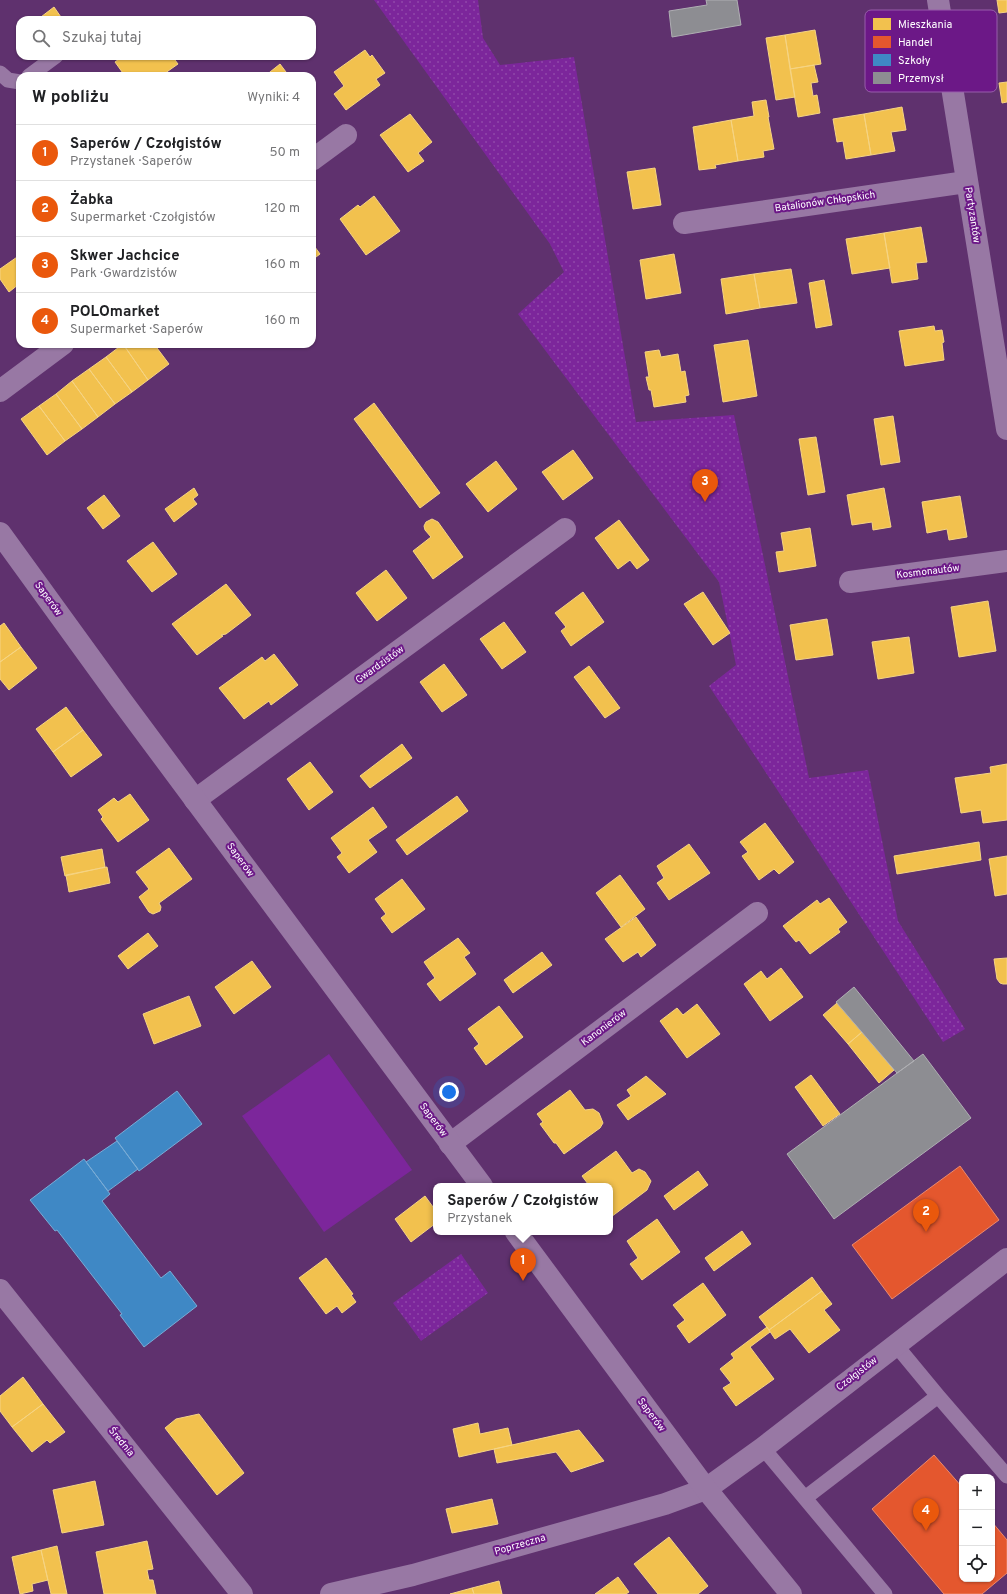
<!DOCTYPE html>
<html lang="pl">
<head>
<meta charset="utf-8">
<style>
  body { margin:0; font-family:Overpass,sans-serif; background:#f6f6f6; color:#202124 }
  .controls { position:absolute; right:12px; bottom:12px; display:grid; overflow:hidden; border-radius:8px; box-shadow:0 1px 3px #0004 }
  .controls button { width:36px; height:36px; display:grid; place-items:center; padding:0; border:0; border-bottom:1px solid #e0e0e0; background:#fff; color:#202124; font:20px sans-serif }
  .you { position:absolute; left:449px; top:1092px; width:14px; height:14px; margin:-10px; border:3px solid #fff; border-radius:50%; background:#1a73e8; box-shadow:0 0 0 6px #1a73e833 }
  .badge { display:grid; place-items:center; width:26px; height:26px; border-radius:50%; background:#ea580c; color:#fff; font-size:13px; font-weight:700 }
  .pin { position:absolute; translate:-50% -33px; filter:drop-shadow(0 1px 2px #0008) }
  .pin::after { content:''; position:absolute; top:21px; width:14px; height:12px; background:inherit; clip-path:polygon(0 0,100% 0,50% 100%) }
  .popup { position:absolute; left:433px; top:1183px; width:180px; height:52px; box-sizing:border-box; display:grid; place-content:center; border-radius:8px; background:#fff; filter:drop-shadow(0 1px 3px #0005); font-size:13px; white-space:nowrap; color:#757577 }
  .popup b { font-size:15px; color:#202124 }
  .popup::after { content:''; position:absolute; left:50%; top:100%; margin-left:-8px; border:8px solid transparent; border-top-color:#fff }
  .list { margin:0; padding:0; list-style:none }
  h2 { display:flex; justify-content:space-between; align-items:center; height:52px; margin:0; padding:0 16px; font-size:17px }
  h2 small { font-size:13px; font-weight:400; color:#757577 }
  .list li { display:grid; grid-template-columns:26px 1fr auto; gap:12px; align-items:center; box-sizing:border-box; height:56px; padding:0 16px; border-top:1px solid #e0e0e0 }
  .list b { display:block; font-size:15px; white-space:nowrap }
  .list p { margin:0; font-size:13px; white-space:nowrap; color:#757577 }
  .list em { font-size:13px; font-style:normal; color:#757577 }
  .icon { flex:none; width:22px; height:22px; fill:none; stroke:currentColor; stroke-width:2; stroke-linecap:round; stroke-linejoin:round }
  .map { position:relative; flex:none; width:1007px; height:1594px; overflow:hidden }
  .search { position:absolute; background:#fff; box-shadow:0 1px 3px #0004; left:16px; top:16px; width:300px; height:44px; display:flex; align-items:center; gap:10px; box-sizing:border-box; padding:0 14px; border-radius:12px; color:#757577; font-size:15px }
  .panel { position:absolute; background:#fff; box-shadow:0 1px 3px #0004; left:16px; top:72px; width:300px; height:276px; border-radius:12px }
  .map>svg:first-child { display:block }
  .grass { fill:#7c269b }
  .park { fill:url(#park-dots) }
  .homes { fill:#f2c14e; stroke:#f6d483 }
  .shops { fill:#e4572e; stroke:#ec896d }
  .schools { fill:#3f88c5; stroke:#79acd6 }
  .industry { fill:#8d8d92; stroke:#afafb3 }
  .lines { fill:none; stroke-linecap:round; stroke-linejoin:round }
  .service { stroke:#9878a4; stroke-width:15 }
  .minor { stroke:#9878a4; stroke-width:22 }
  .tertiary { stroke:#9878a4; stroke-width:22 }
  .labels { text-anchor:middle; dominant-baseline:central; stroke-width:4; stroke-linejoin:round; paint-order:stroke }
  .street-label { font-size:10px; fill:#fff; stroke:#6c1887 }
  .key { fill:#6c1887; stroke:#985dab; stroke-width:1 }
  .key-label { font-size:11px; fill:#fff }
</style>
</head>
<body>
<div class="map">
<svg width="1007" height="1594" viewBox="0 0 1007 1594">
  <defs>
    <pattern id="park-dots" width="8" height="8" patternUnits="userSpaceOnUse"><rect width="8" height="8" fill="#7c269b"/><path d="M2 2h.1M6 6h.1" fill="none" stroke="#9047aa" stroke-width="1.8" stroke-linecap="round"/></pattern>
  </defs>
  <rect width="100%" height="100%" fill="#5f316e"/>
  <path class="grass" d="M329,1054L412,1170L324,1232L242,1116Z"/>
  <path class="park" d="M374,0H478L483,38L500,65L574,57L636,422L734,415L809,778L868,770L898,921L965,1029L943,1042L709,686L736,665L719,582L518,314L564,272L550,244Z
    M461,1254L488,1293L421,1341L393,1303Z"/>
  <path class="homes" d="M997,0H1007V12L999,13Z
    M54,7L63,20H37Z
    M815,30L821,64L790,69L785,35Z
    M785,35L795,97L776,100L766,38Z
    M365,50L370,57L372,55L385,73L376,79L380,85L346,110L334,94L344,86L334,72Z
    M123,56H172L178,64L161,76H125L115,62Z
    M280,64L289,76H265Z
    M814,65L818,82L811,83L813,96L817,95L820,113L798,117L790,69Z
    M1007,82V102L1002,103L999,83Z
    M766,100L769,117H768L774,149L763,151L764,157L738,161L731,120L754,116L752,102Z
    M902,107L906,130L891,132L895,151L871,155L864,114Z
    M410,114L432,142L418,153L424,161L408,172L380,135Z
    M864,114L871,155L846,159L843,141L837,142L833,119Z
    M731,120L738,161L715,165L716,168L699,170L693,127Z
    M655,168L661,205L633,209L627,172Z
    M374,196L400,231L366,255L340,219L358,205L360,207Z
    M921,227L927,262L916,263L918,279L892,283L884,233Z
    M884,233L890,268L852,274L846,239Z
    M312,243L320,254L312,260Z
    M674,254L681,293L646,299L640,260Z
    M20,255V286L19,284L9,292L0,279V269Z
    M791,269L797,303L760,308L754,274Z
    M754,274L760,308L726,314L721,279Z
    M824,280L832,325L816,328L809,283Z
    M934,326L935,331L942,330L944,342L942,343L944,360L905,366L899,331Z
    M748,340L757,396L723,402L714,345Z
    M123,344H154L169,364L148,380Z
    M123,344L148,380L132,392L106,357Z
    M659,350L661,357L678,354L681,372L685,371L689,395L685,396L686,402L654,407L651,390H649L646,377H649L645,352Z
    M106,357L132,392L115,404L89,369Z
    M89,369L115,404L98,417L72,381Z
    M72,381L98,417L82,429L56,394Z
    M56,394L82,429L65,441L39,406Z
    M374,403L440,493L420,508L354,419Z
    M39,406L65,441L47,455L21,419Z
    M893,416L900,462L881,465L874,419Z
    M816,437L825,492L808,495L799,439Z
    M573,450L593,478L563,500L542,472Z
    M496,461L517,489L488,512L466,484Z
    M194,488L198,495L193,499L197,504L174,522L165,509Z
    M884,488L891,527L873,530L872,522L852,525L847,495Z
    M104,495L120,516L103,529L87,508Z
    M960,496L967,537L949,540L947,529L927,533L922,502Z
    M432,519L438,522L463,557L433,579L413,551L431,537L425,530L424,526L426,522Z
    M619,520L649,560L637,569L630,560L618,569L595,538Z
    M810,528L816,566L779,572L776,552L784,551L781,533Z
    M153,542L177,574L152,592L127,561Z
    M386,570L407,598L377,621L356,593Z
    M226,584L251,615L226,634L221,635L223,636L197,655L172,624Z
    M583,592L604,622L571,646L561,631L566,627L555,613Z
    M703,592L730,633L713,645L684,604Z
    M988,601L996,651L959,657L951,607Z
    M827,619L833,655L796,660L790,625Z
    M504,622L526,652L502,669L480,639Z
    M4,623L21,647L0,662V626Z
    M909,637L914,673L878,679L872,642Z
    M21,647L37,668L9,690L0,679V662Z
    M274,654L298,685L271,705L269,701L244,719L219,688L262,657L265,661Z
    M444,664L467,695L442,712L420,682Z
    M589,666L620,708L605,718L574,677Z
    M66,707L83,730L53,752L36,729Z
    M83,730L102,755L71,777L53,752Z
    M402,744L412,758L370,788L360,776Z
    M310,762L333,792L309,810L287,779Z
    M1007,764V820L983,823L981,810L961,813L955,778L991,773L990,767Z
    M130,794L149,820L118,842L101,819L103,817L98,810L114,798L118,802Z
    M457,796L468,811L407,855L396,840Z
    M373,807L387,827L368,840L377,852L349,873L337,857L342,853L331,838Z
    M765,823L794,862L779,874L774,869L759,880L742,856L748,852L740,842Z
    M979,842L981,860L897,874L894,856Z
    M689,844L710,873L669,900L657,883L664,878L657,866Z
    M169,848L192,879L159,903L161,907L160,911L153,914L149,912L139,897L149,889L136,872Z
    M102,849L105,867L65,876L61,857Z
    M1007,856V894L995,896L989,859Z
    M107,867L110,883L69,892L66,875Z
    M620,875L645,909L621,927L596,893Z
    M402,879L425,909L392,933L381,918L386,914L375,899Z
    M829,898L847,922L838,929L840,932L810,954L799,940L796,942L783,926L817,900L820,904Z
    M636,917L656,945L641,957L638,952L623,962L605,939Z
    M148,933L158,946L128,969L118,956Z
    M458,938L470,953L464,957L476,974L440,1001L427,984L435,978L424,962Z
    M542,952L552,965L513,993L504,980Z
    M1007,958V984H1003L1000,983L997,979L994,959Z
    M252,961L271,987L234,1014L215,987Z
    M781,968L803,997L770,1021L744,984L761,971L767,979Z
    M189,996L201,1026L154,1044L143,1014Z
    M837,1003L862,1032L848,1044L823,1015Z
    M697,1004L720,1034L687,1058L660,1021L677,1008L683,1015Z
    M499,1006L523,1037L486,1065L474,1048L479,1044L468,1029Z
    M862,1032L894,1070L879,1083L848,1044Z
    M811,1075L840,1114L823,1126L795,1087Z
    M646,1076L666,1094L628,1120L617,1105L631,1096L627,1090Z
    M570,1090L585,1110L593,1109L599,1113L603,1123L600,1128L564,1154L556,1143H554L540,1124L543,1122L537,1114Z
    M616,1151L632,1173L639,1169L645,1172L651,1181L647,1190L611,1217L610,1186H586L588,1184L582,1176Z
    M698,1171L708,1185L674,1210L664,1196Z
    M425,1196L436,1211V1223L411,1242L395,1219Z
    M657,1219L680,1252L642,1280L630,1264L638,1258L627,1241Z
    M742,1231L751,1244L714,1271L705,1258Z
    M326,1258L353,1294L351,1295L356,1302L342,1313L337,1306L326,1314L299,1278Z
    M812,1277L822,1291L769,1330L759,1317Z
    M703,1283L726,1315L689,1343L677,1326L685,1320L673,1305Z
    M822,1291L832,1304L824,1310L840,1330L809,1353L790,1329L775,1339L769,1330Z
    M767,1327L770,1332L750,1347L774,1379L736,1406L723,1388L731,1383L720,1369L734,1358L731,1354Z
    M23,1377L43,1404L12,1427L0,1411V1396Z
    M43,1404L65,1432L50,1443L47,1440L32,1452L12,1427Z
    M199,1414L244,1473L217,1495L165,1428L176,1419Z
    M478,1423L480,1434L508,1428L512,1445L459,1457L453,1429Z
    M579,1430L604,1461L571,1472L556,1452L497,1463L494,1449Z
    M95,1481L104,1525L62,1533L53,1490Z
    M492,1499L498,1524L452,1533L446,1509Z
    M669,1537L708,1586L698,1594H658L634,1564Z
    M147,1541L153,1569L147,1570L149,1580H153L156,1594H104L96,1552Z
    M57,1546L67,1594H51L41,1550Z
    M41,1550L48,1580L32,1584L33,1591L20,1594L12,1557Z
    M618,1577L629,1592L626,1594H595Z
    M499,1581L502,1594H474L472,1588Z
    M472,1588L474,1594H450Z"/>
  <path class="shops" d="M960,1166L999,1220L892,1299L852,1245Z
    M934,1455L962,1487V1579H992V1522L1007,1540V1573L982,1594H944L872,1509Z"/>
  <path class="schools" d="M177,1091L202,1124L139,1171L115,1138Z
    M117,1141L138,1169L108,1191L86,1162Z
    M84,1159L110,1194L102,1201L161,1278L170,1271L197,1306L144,1347L120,1315L122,1314L57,1230L55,1231L30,1200Z"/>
  <path class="industry" d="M706,0H737L741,25L672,37L669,11L707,5Z
    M854,987L914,1061L897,1073L836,1002Z
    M923,1054L971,1118L834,1219L787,1154Z"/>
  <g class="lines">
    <path class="service" d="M0,73L8,80L20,82
      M29,76L56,56
      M895,1344L938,1396L1007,1476
      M763,1448L885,1594
      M805,1498L938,1396"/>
    <path class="minor" d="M938,0L1007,429
      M312,160L346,135
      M684,223L966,182
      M0,391L63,344
      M850,582L1007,561
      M195,800L565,529
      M450,1144L757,913
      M0,1290L242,1594
      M331,1594L413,1575L665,1504L706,1489L763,1448L1007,1259"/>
    <path class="tertiary" d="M0,533L121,700L482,1186
      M516,1232L706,1489L791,1594"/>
  </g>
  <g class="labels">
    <g class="street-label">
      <text transform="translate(825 202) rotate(-8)">Batalionów Chłopskich</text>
      <text transform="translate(972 215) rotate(81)">Partyzantów</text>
      <text transform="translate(928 572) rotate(-7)">Kosmonautów</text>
      <text transform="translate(48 599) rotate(54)">Saperów</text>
      <text transform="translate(380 665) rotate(-36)">Gwardzistów</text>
      <text transform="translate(240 860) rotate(54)">Saperów</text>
      <text transform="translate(604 1028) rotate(-37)">Kanonierów</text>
      <text transform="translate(433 1120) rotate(53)">Saperów</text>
      <text transform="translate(857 1374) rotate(-38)">Czołgistów</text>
      <text transform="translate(651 1415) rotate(53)">Saperów</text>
      <text transform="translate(121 1442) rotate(51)">Średnia</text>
      <text transform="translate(520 1545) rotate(-16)">Poprzeczna</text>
    </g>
  </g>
  <rect x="865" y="10" width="132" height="82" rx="6" class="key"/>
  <rect x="873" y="18" width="18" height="12" fill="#f2c14e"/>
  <rect x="873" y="36" width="18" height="12" fill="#e4572e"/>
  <rect x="873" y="54" width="18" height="12" fill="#3f88c5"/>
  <rect x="873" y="72" width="18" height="12" fill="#8d8d92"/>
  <g class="key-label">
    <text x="898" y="28">Mieszkania</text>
    <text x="898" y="46">Handel</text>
    <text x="898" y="64">Szkoły</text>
    <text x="898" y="82">Przemysł</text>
  </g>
</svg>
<div class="controls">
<button>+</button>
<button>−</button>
<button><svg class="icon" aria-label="locate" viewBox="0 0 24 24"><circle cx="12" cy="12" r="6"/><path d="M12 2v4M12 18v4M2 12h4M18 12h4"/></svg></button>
</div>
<div class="you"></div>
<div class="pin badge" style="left:523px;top:1281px">1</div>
<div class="popup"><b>Saperów / Czołgistów</b>Przystanek</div>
<div class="pin badge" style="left:926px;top:1232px">2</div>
<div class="pin badge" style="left:705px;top:502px">3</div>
<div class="pin badge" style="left:926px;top:1531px">4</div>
<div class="search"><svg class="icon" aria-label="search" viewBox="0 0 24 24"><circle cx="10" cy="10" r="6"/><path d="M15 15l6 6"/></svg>Szukaj tutaj</div>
<section class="panel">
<h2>W pobliżu<small>Wyniki: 4</small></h2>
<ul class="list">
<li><span class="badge">1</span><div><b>Saperów / Czołgistów</b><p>Przystanek · Saperów</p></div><em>50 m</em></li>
<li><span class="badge">2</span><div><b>Żabka</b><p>Supermarket · Czołgistów</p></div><em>120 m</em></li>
<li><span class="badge">3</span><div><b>Skwer Jachcice</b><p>Park · Gwardzistów</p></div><em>160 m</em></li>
<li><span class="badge">4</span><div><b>POLOmarket</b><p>Supermarket · Saperów</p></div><em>160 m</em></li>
</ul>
</section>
</div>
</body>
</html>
